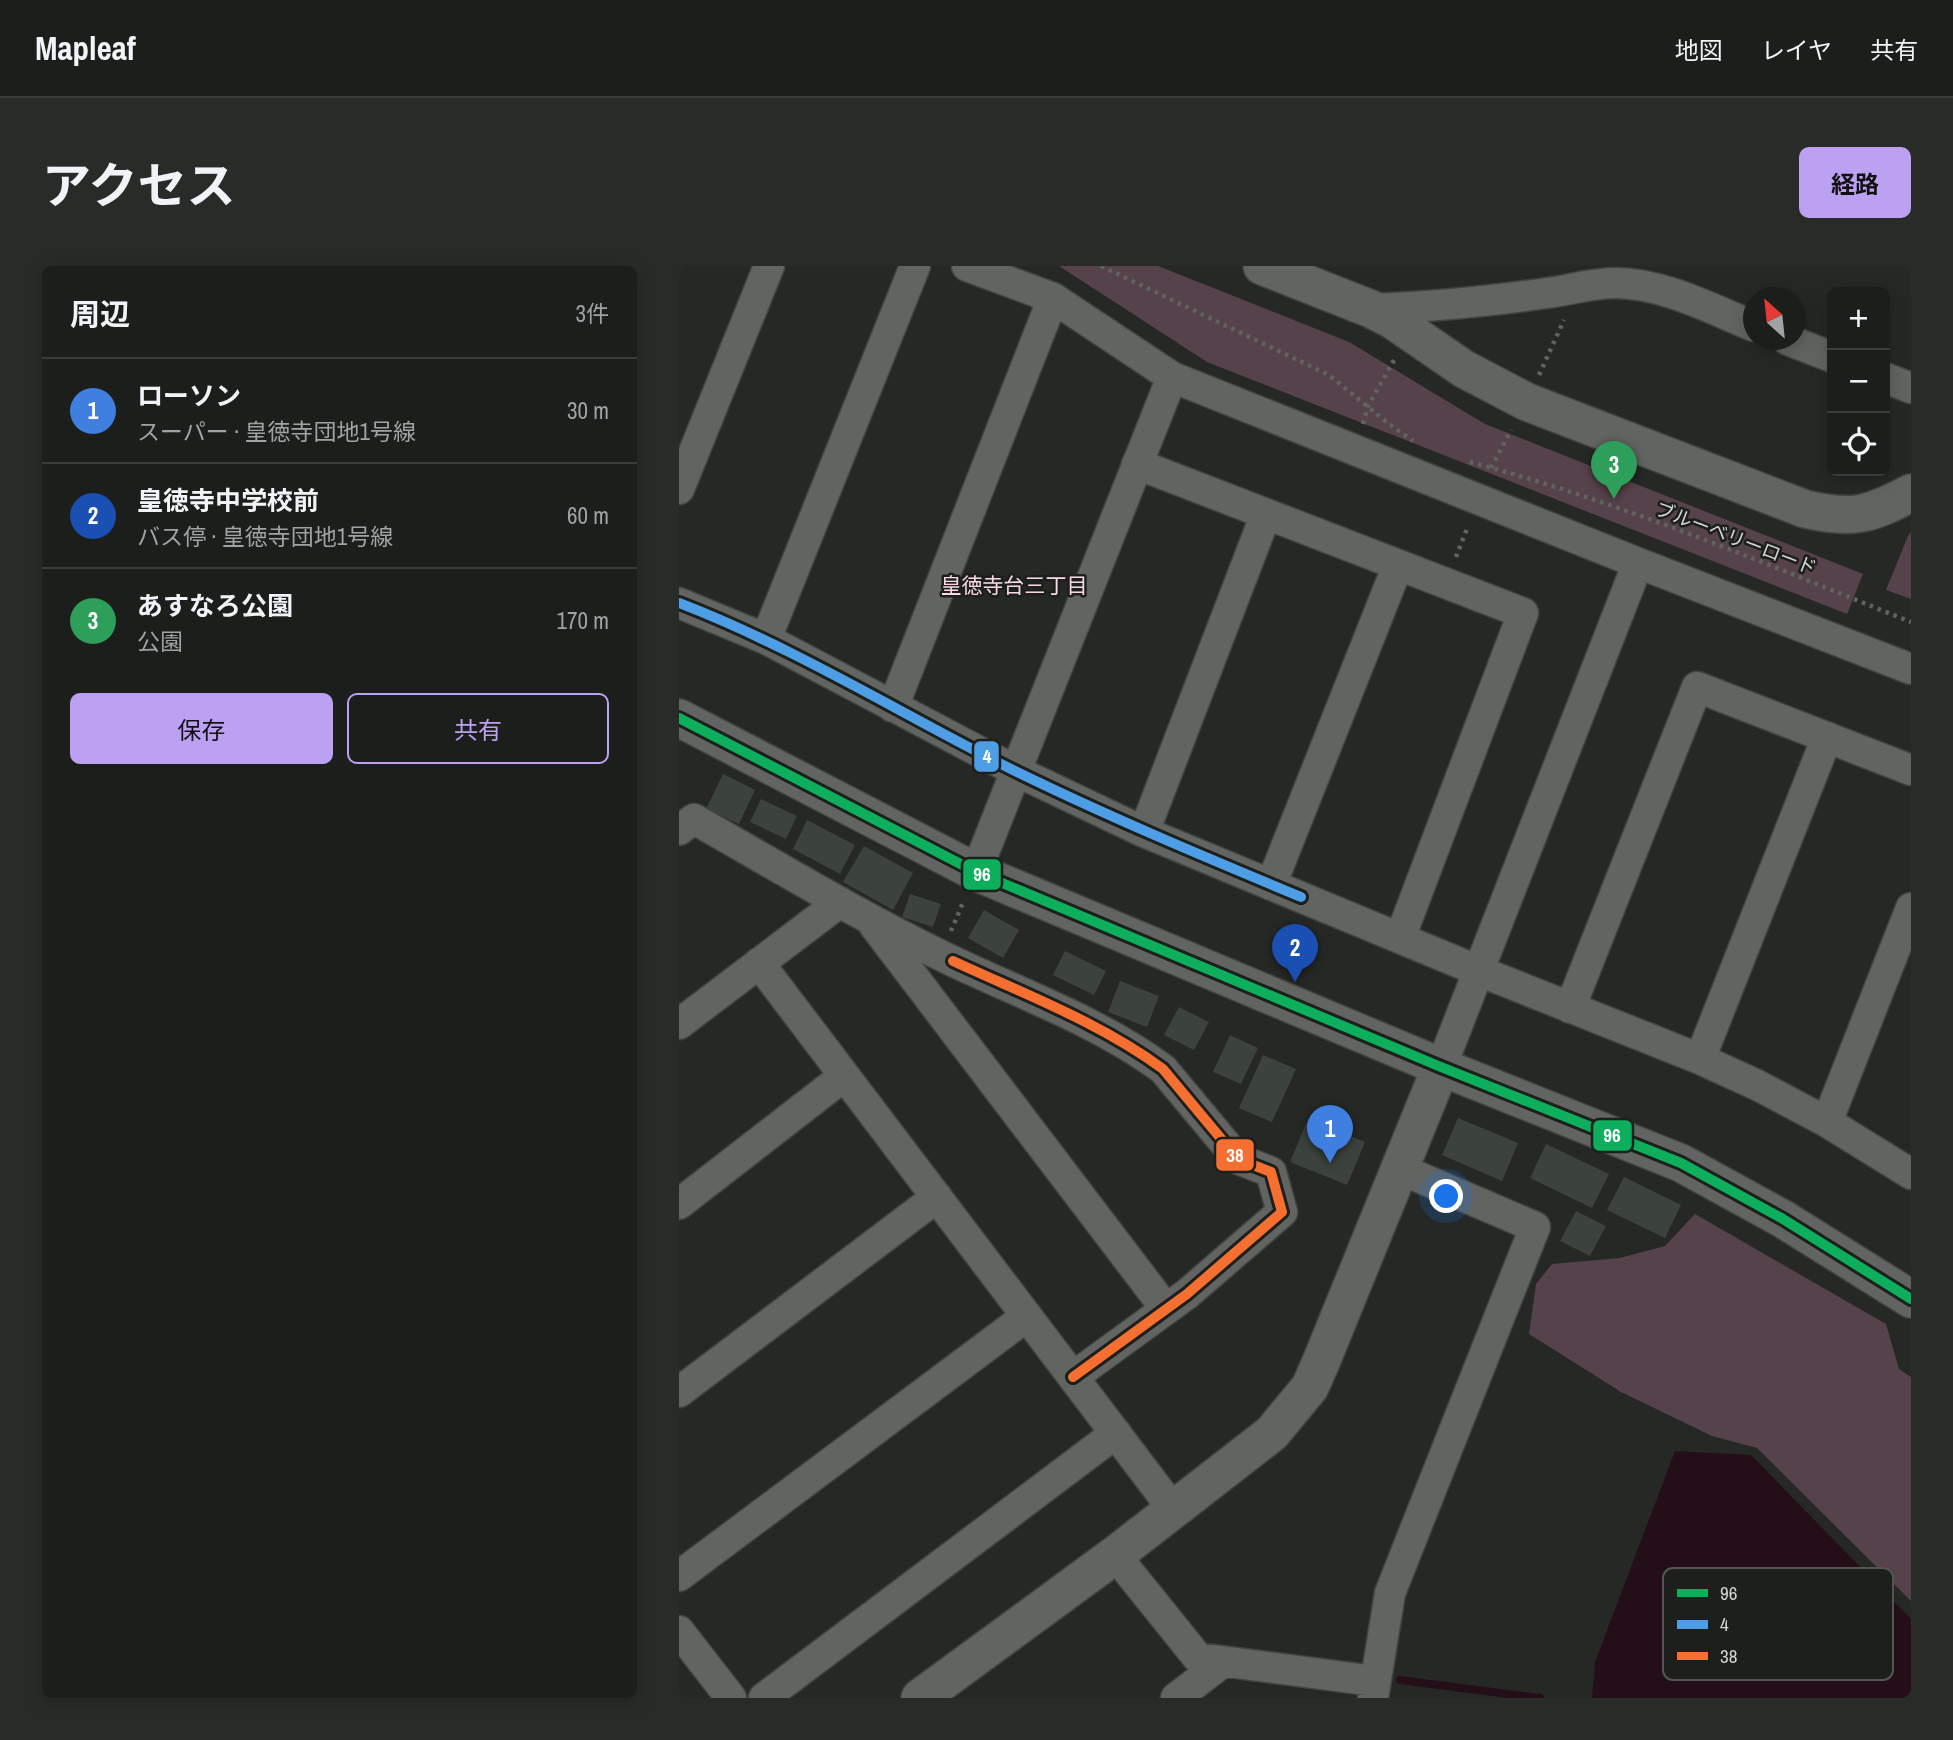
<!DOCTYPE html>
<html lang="ja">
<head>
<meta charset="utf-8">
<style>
  body { margin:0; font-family:"Archivo Narrow","Noto Sans JP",sans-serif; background:#292b29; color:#f1f3f6 }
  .controls { position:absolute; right:21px; top:21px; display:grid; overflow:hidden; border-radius:10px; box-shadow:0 4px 18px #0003 }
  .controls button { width:63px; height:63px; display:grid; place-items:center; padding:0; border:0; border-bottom:2px solid #3a3c3b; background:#1c1e1c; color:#f1f3f6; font:35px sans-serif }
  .compass { position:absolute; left:1064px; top:21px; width:63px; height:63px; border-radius:50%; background:#1c1e1c; box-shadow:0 4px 18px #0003; rotate:333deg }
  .you { position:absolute; left:768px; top:931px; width:24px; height:24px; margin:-18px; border:5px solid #fff; border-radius:50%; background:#1a73e8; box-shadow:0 0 0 10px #1a73e833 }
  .badge { display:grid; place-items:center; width:46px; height:46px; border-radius:50%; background:#bca0f2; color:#fff; font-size:23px; font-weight:700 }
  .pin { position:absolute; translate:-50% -58px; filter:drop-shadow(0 2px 4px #0008) }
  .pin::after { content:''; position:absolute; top:37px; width:24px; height:21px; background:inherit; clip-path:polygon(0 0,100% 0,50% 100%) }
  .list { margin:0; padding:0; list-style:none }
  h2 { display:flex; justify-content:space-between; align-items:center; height:91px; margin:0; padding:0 28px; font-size:30px }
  h2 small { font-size:23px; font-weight:400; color:#a0a2a3 }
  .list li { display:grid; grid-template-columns:46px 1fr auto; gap:21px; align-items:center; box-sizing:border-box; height:105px; padding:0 28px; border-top:2px solid #3a3c3b }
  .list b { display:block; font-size:26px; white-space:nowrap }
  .list p { margin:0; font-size:23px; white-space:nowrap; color:#a0a2a3 }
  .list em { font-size:23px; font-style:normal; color:#a0a2a3 }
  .actions { display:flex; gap:14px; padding:21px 28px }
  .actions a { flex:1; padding:16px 0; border:2px solid #bca0f2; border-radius:10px; text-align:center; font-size:24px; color:#bca0f2 }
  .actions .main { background:#bca0f2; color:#111 }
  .icon { flex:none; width:38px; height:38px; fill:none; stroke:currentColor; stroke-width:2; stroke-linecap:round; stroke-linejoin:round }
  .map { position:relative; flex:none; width:1232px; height:1432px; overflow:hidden; border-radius:10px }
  header { display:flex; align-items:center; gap:42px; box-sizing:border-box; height:98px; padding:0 35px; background:#1c1e1c; border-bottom:2px solid #3a3c3b }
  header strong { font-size:33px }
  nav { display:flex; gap:38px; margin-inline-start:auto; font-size:24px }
  .intro { display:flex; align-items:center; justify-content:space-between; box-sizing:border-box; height:168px; padding:0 42px }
  h1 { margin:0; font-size:49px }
  .button { padding:18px 32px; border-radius:10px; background:#bca0f2; color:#111; font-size:24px; font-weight:700 }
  main { display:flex; gap:42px; padding:0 42px }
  aside { flex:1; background:#1c1e1c; border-radius:10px; box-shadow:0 4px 18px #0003 }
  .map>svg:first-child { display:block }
  .green { fill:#56424a }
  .water { fill:#240e18 }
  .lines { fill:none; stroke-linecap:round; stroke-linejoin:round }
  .stream { stroke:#240e18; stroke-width:8 }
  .building { fill:#3c423d }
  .minor-casing { stroke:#424442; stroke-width:33 }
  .tertiary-casing { stroke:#424442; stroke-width:40 }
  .path { stroke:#616361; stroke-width:4.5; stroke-dasharray:3.5 5; stroke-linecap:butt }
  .minor { stroke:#626462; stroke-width:30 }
  .tertiary { stroke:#626462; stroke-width:37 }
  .bus-1-casing { stroke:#1c1f1c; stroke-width:16 }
  .bus-2-casing { stroke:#1c1f1c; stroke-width:16 }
  .bus-3-casing { stroke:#1c1f1c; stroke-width:16 }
  .bus-1 { stroke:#0daf5c; stroke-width:10 }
  .bus-2 { stroke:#4d9ee5; stroke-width:10 }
  .bus-3 { stroke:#f46f30; stroke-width:10 }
  .labels { text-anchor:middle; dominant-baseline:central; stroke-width:5; stroke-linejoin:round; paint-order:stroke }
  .street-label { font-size:19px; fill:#d3d6d3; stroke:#1c1f1c }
  .neighbourhood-label { font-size:21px; fill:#f9d8e5; stroke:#1c1f1c }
  .key { fill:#1c1f1c; stroke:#535653; stroke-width:2 }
  .key-label { font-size:19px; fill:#d3d6d3 }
  .line-badge { stroke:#1c1f1c; stroke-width:2.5 }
  .badge-label { font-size:19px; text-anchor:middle; font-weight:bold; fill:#fff }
</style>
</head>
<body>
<header>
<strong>Mapleaf</strong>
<nav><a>地図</a><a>レイヤ</a><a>共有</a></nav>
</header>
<div class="intro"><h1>アクセス</h1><a class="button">経路</a></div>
<main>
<aside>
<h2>周辺<small>3件</small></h2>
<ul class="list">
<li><span class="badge" style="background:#3f7fe0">1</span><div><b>ローソン</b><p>スーパー · 皇徳寺団地1号線</p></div><em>30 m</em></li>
<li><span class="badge" style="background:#1a4fb4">2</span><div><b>皇徳寺中学校前</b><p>バス停 · 皇徳寺団地1号線</p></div><em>60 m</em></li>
<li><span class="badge" style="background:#2e9e5b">3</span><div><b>あすなろ公園</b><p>公園</p></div><em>170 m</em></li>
</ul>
<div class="actions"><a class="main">保存</a><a>共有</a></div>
</aside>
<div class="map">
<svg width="1232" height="1432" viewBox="0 0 1232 1432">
  <rect width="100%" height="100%" fill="#262826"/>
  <path class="green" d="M380,0H479L670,76L806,158L1184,308L1168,348L528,96Z
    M1232,266V333L1207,324L1229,270Z
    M1016,948L1207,1058L1220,1103L1232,1111V1335L1078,1182L1033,1170L942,1126L850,1068L857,1018L873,998L941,992L986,980Z"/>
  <path class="water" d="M996,1185L1072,1189L1232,1353V1432H913L916,1396Z"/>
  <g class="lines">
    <path class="stream" d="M721,1414L861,1432"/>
  </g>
  <path class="building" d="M44,508L76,524L60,558L27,543Z
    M82,533L118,550L107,573L71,556Z
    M128,554L176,579L161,608L114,583Z
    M185,580L234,607L214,644L164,616Z
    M231,628L262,638L254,661L223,651Z
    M305,644L340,664L324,692L289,672Z
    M386,685L427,705L415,729L374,709Z
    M441,715L480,730L468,761L429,746Z
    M500,741L530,756L515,784L485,769Z
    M551,769L579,782L562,818L534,806Z
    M584,789L617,803L593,856L560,842Z
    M779,852L839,877L823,915L763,889Z
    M629,853L686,876L668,919L611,896Z
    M867,878L930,908L913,942L851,912Z
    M945,911L1002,939L986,972L928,944Z
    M897,945L927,960L911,990L881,975Z"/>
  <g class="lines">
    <defs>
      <path id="minor" d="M288,0L374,32L493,111L959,297L1232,403
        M692,43C751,41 810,35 868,27C891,24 914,17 937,17C983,17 1033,43 1074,60
        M1109,74L1153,91
        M1206,112L1232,122
        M458,198L844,347L721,672
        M0,223L90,0
        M0,337L87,373L337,505L465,566L800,705L1021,793L1078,819L1148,856L1232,908
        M87,373L236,0
        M214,441L374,32
        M0,564L15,553C96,599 177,648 261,689C336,726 416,753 484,803L559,893L592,906L603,946L508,1028L394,1111
        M465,566L587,248
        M297,606L493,111
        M592,619L719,299
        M195,659L487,1043
        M80,697L494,1243
        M891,742L1018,421L1232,504
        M0,758L161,636
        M1021,793L1148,471
        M762,801L959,297
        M1148,856L1232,642
        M0,938L165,810
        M0,1126L258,931
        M436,1289L519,1392L696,1415
        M0,1310L348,1050
        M0,1365L52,1432
        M85,1432L437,1167
        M497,1432L544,1396
        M694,1432L711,1327L856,961L721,903"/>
      <path id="tertiary" d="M583,0L692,43L712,53L785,103L848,136L1126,243C1174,254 1190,249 1232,227
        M0,452L297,606L762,801L1002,897L1104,953L1232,1033
        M241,1432L436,1289L593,1167L631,1121L642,1096L762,801"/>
    </defs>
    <use href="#minor" class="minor-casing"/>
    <use href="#tertiary" class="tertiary-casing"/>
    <path class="path" d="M422,0L650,109L710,158L734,175
      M860,109L885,54
      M684,158L689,140L715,94
      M791,196C942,236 1087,298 1232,356
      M812,202L832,164
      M777,291L789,260
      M272,665L285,634"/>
    <use href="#minor" class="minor"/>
    <use href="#tertiary" class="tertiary"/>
    <defs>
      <path id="bus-1" d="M0,452L297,606L762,801L1002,897L1104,953L1232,1033"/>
      <path id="bus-2" d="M0,337C117,382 224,449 336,505C430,551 526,591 622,631"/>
      <path id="bus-3" d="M274,695C345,728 420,756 484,803L559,893L592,906L603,946L508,1028L394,1111"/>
    </defs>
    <use href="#bus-1" class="bus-1-casing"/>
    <use href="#bus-2" class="bus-2-casing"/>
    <use href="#bus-3" class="bus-3-casing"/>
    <use href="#bus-1" class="bus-1"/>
    <use href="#bus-2" class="bus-2"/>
    <use href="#bus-3" class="bus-3"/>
  </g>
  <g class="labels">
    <g class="street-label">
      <text transform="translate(1057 272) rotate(21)">ブルーベリーロード</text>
    </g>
    <g class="neighbourhood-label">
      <text x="335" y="319">皇徳寺台三丁目</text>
    </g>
  </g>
  <rect x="984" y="1302" width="230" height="112" rx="10" class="key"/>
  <rect x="998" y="1323" width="31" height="8" fill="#0daf5c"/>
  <rect x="998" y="1354" width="31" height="9" fill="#4d9ee5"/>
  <rect x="998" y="1386" width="31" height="8" fill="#f46f30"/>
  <g class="key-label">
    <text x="1041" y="1334">96</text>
    <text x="1041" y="1365">4</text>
    <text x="1041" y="1397">38</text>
  </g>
  <g class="line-badge">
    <rect x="294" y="474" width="27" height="33" rx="7" fill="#4d9ee5"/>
    <rect x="283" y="592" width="40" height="33" rx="7" fill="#0daf5c"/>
    <rect x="913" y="853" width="41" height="33" rx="7" fill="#0daf5c"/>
    <rect x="536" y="872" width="40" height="34" rx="7" fill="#f46f30"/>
  </g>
  <g class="badge-label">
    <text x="308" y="497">4</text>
    <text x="303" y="615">96</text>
    <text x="933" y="876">96</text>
    <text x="556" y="896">38</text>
  </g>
</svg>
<div class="controls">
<button>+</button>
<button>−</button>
<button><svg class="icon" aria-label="locate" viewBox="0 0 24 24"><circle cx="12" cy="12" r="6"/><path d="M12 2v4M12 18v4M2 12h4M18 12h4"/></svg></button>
</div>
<svg class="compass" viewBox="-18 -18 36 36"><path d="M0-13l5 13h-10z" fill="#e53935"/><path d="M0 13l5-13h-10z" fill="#a0a2a3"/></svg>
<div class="you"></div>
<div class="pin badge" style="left:651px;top:897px;background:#3f7fe0">1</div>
<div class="pin badge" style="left:616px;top:716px;background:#1a4fb4">2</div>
<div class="pin badge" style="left:935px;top:233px;background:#2e9e5b">3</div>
</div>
</main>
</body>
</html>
